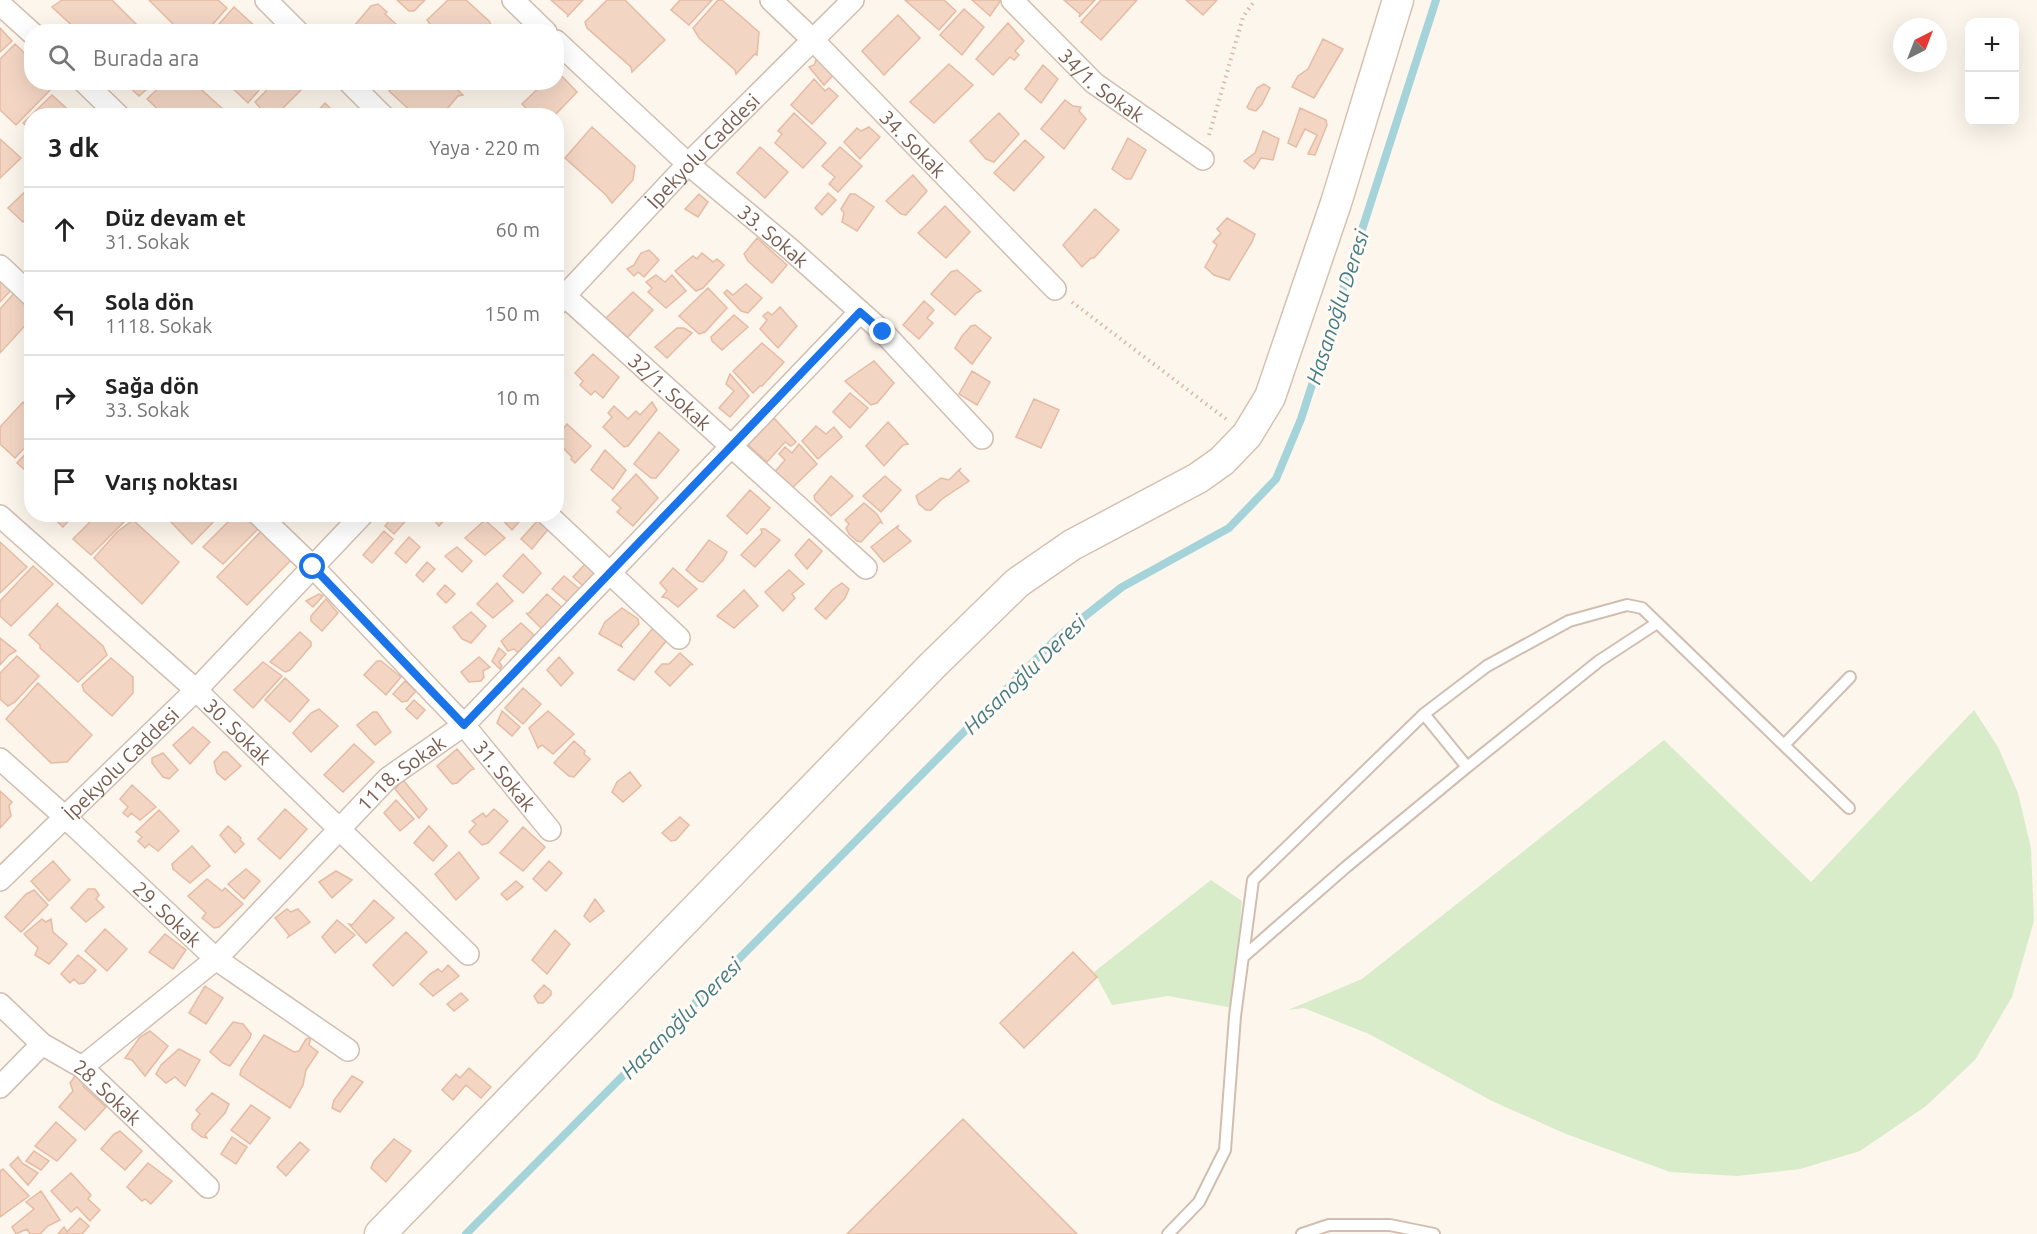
<!DOCTYPE html>
<html lang="tr">
<head>
<meta charset="utf-8">
<style>
  body { margin:0; font-family:Ubuntu,sans-serif; background:#f6f6f6; color:#222 }
  .controls { position:absolute; right:18px; top:18px; display:grid; overflow:hidden; border-radius:12px; box-shadow:0 6px 24px #0002 }
  .controls button { width:54px; height:54px; display:grid; place-items:center; padding:0; border:0; border-bottom:2px solid #e0e0e0; background:#fff; color:#222; font:30px sans-serif }
  .compass { position:absolute; left:1893px; top:18px; width:54px; height:54px; border-radius:50%; background:#fff; box-shadow:0 6px 24px #0002; rotate:42deg }
  .stop { position:absolute; width:18px; height:18px; margin:-14px; border:4px solid #1a73e8; border-radius:50%; background:#fff }
  .stop.end { background:#1a73e8; border-color:#fff; box-shadow:0 2px 6px #0008 }
  .list { margin:0; padding:0; list-style:none }
  h2 { display:flex; justify-content:space-between; align-items:center; height:78px; margin:0; padding:0 24px; font-size:26px }
  h2 small { font-size:20px; font-weight:400; color:#767676 }
  .list li { display:grid; grid-template-columns:39px 1fr auto; gap:18px; align-items:center; box-sizing:border-box; height:84px; padding:0 24px; border-top:2px solid #e0e0e0 }
  .list b { display:block; font-size:22px; white-space:nowrap }
  .list p { margin:0; font-size:20px; white-space:nowrap; color:#767676 }
  .list em { font-size:20px; font-style:normal; color:#767676 }
  .icon { flex:none; width:33px; height:33px; fill:none; stroke:currentColor; stroke-width:2; stroke-linecap:round; stroke-linejoin:round }
  .map { position:relative; flex:none; width:2037px; height:1234px; overflow:hidden }
  .search { position:absolute; background:#fff; box-shadow:0 6px 24px #0002; left:24px; top:24px; width:540px; height:66px; display:flex; align-items:center; gap:15px; box-sizing:border-box; padding:0 21px; border-radius:24px; color:#767676; font-size:22px }
  .panel { position:absolute; background:#fff; box-shadow:0 6px 24px #0002; left:24px; top:108px; width:540px; height:414px; border-radius:24px }
  .map>svg:first-child { display:block }
  .green { fill:#d8ecc9 }
  .lines { fill:none; stroke-linecap:round; stroke-linejoin:round }
  .stream { stroke:#a5d3da; stroke-width:8 }
  .building { fill:#f3d5c3; stroke:#e6bba3; stroke-width:1.5 }
  .lane-casing { stroke:#d1beb0; stroke-width:14 }
  .street-casing { stroke:#d1beb0; stroke-width:24 }
  .secondary-casing { stroke:#d6c0b0; stroke-width:33 }
  .path { stroke:#d9b8a5; stroke-width:4; stroke-dasharray:1.5 4.5; stroke-linecap:butt }
  .lane { stroke:#fff; stroke-width:10 }
  .street { stroke:#fff; stroke-width:21 }
  .secondary { stroke:#fff; stroke-width:30 }
  .route { stroke:#1a73e8; stroke-width:8 }
  .labels { text-anchor:middle; dominant-baseline:central; stroke-width:6; stroke-linejoin:round; paint-order:stroke }
  .street-label { font-size:20px; fill:#7a5c4d; stroke:#fffaf3 }
  .water-label { font-size:21px; font-style:italic; fill:#437c86; stroke:#fffaf3 }
</style>
</head>
<body>
<div class="map">
<svg width="2037" height="1234" viewBox="0 0 2037 1234">
  <rect width="100%" height="100%" fill="#fdf6ec"/>
  <path class="green" d="M1974,710L1998,747L2018,793L2031,848L2034,921L2012,997L1975,1060L1926,1106L1860,1151L1800,1169L1737,1176L1670,1172L1566,1134L1492,1101L1369,1034L1304,1008L1288,1010L1362,979L1664,740L1811,882Z
    M1211,880L1242,901L1233,1008L1168,996L1112,1005L1094,972Z"/>
  <g class="lines">
    <path class="stream" d="M466,1234L1057,638L1122,587L1229,528L1276,479L1301,419L1436,0"/>
  </g>
  <path class="building" d="M62,0H112L144,32H79L52,7Z
    M149,0H218L227,8L206,32H181Z
    M397,0H425L414,11H409Z
    M448,0H466L489,21L493,28L490,32H436L427,20Z
    M551,0H583L567,17L568,15Z
    M607,0H625L665,40L632,72L631,67L587,28L585,22Z
    M680,0H712L689,25L671,10Z
    M718,0H722L759,32L757,55L755,54L736,74L735,70L699,38L693,28Z
    M905,0H944L956,11L939,30Z
    M972,0H1001L990,16Z
    M1064,0H1095L1079,17L1080,14Z
    M1101,0H1137L1101,40L1081,22Z
    M1186,0H1217L1203,15Z
    M378,4L387,12L385,14L397,25L390,32H349L371,6Z
    M234,7L260,31L259,32H212Z
    M964,9L984,27L962,55L940,35Z
    M898,15L920,38L884,75L862,51Z
    M1008,23L1024,41L1015,51L1019,55L1014,60L1010,57L993,75L976,59Z
    M0,28L12,41L0,52Z
    M1323,39L1343,49L1314,98L1292,87L1298,76L1308,69Z
    M15,44L32,60V82L56,84L16,125L0,110V59Z
    M817,58L836,72L824,85L809,67L814,65Z
    M949,64L973,85L934,123L910,102Z
    M1043,65L1058,79L1041,103L1025,89Z
    M556,70L577,92L555,115L534,116L522,104L545,82H556Z
    M814,79L825,91L829,88L838,96L812,124L791,105Z
    M124,82H155L139,96Z
    M165,82H193L225,111L220,116H165L147,99Z
    M226,82H266L248,103Z
    M275,82H302L305,86L275,116H267L255,102Z
    M397,82H450L463,95L458,96L441,116H416L389,91Z
    M1264,84L1270,88L1262,104L1256,111L1249,109L1247,107L1257,88Z
    M52,95L75,116H32V131L23,123Z
    M1065,100L1073,106L1081,107L1079,111L1086,119L1064,149L1041,129Z
    M325,103L338,116H313Z
    M1300,108L1326,120L1327,125L1315,155L1308,154L1317,135L1305,129L1296,147L1288,143Z
    M794,113L826,143L803,168L775,143L782,134L778,131Z
    M999,113L1019,134L994,162L986,159L970,141Z
    M592,127L635,166L633,180L612,203L606,195L565,158Z
    M869,127L880,137L860,159L844,142L857,128L861,131Z
    M1263,131L1279,139L1273,160L1261,158L1254,169L1244,161L1255,153Z
    M1128,138L1146,150L1131,179H1126L1112,169Z
    M0,139L21,158L0,178Z
    M1025,140L1044,157L1014,191L994,173Z
    M760,147L788,172L765,198L737,173Z
    M840,147L862,166L838,192L829,184L835,177L822,166Z
    M913,175L927,191L906,215L901,214L886,201Z
    M32,185V214L23,222L8,208Z
    M828,193L836,200L822,215L815,208Z
    M699,194L708,202L698,217L685,209Z
    M850,194H855L874,207L857,231L842,222L844,213L841,209Z
    M945,206L970,232L946,258L918,233Z
    M1095,209L1119,230L1094,258H1091L1082,267L1063,245Z
    M1227,218L1255,234L1252,242L1229,280L1214,275L1205,267L1217,245L1213,242L1221,233L1217,229Z
    M757,238L787,265L772,283L748,261L744,254Z
    M649,250L659,260L644,277L638,272L634,276L627,269L634,265L641,253Z
    M702,253L713,262L717,259L724,265L703,288L696,291L675,271L693,256L697,259Z
    M0,267L16,285L0,302Z
    M957,270L981,291L976,293L955,315L931,294L951,272Z
    M656,275L665,282L672,275L686,291L666,308L648,292L652,288L646,282Z
    M746,284L762,298L748,313L741,311L724,293L727,290L733,295Z
    M708,288L727,308L705,332L699,334L679,316Z
    M16,291L32,306V318L0,353V309Z
    M633,292L653,310L625,340V335L606,318Z
    M924,301L934,310L927,318L933,323L919,339L903,325Z
    M780,307L797,326L778,348L760,329L767,320L763,316L768,312L772,315Z
    M734,315L748,327L722,350L712,341L711,337Z
    M975,325L991,338L972,364L955,348L962,336L971,326Z
    M677,328H684L692,333L667,358L655,347Z
    M762,343L784,362L762,386H760L753,393L733,371Z
    M593,354L619,377L603,398L595,391L591,395L580,385L583,381L575,373Z
    M874,361L894,383L877,403L871,405L845,381Z
    M972,371L990,382L977,405L959,394Z
    M730,374L749,396L730,417L719,408L734,391L726,384Z
    M850,393L868,408L850,428L833,412Z
    M1034,399L1059,410L1041,448L1016,437Z
    M23,402L32,410V440L15,458L0,444V427Z
    M652,402L657,410L628,446L624,447L603,427L612,417L608,413L614,406L628,419L636,411L640,415Z
    M774,418L796,442L791,446L785,442L767,462L747,444Z
    M888,422L908,444L903,445L884,466L866,446Z
    M567,424L591,446L575,463L571,459L572,457L561,446L556,447V437Z
    M816,426L826,434L834,427L842,437L818,459L802,441Z
    M659,432L679,450L656,478H651L634,464Z
    M799,444L817,464L790,490L772,475L785,460L779,454L785,447L792,453Z
    M32,447V476L17,463Z
    M605,450L626,470L613,489L591,470Z
    M961,468L959,471L969,481L942,499L931,510H926L919,504L916,496L941,478L949,480Z
    M636,474L658,498L633,526L617,512L621,508L612,500Z
    M831,476L853,496L831,516L815,500L814,496Z
    M885,476L901,490L881,512L863,496Z
    M750,490L770,508L747,534L727,516Z
    M864,503L877,514L882,523L880,522L861,542L857,541L849,534L846,528L849,524L845,520Z
    M49,514H75L63,527Z
    M98,514H126L129,517L91,555L73,539Z
    M176,514H221L192,544L170,521Z
    M236,514H248L261,526L223,564L203,547Z
    M395,514H408L410,516L394,534L385,526Z
    M429,514H446L448,516L439,526Z
    M497,514H526L512,530Z
    M539,519L550,527L532,549L521,539Z
    M133,520L179,562L142,604L94,558L117,532Z
    M485,520L505,538L485,555L465,538Z
    M268,524L297,554L247,605L217,577Z
    M899,525L897,528L911,541L884,562L871,547Z
    M761,529H765L780,540L755,567L741,555L762,533Z
    M384,531L393,539L372,563L363,555Z
    M409,537L420,547L406,563L395,553Z
    M809,539L822,551L807,569L795,555Z
    M709,540L727,552L723,560L703,582L699,581L686,570Z
    M0,542L27,567L0,593Z
    M457,547L472,561L462,572L445,556Z
    M523,554L541,573L523,593L503,576Z
    M427,562L435,569L423,582L416,575Z
    M587,562L597,570L583,586L573,577Z
    M33,566L53,584L11,626L0,616V601Z
    M673,568L697,589L678,607L667,598L662,597L667,591L660,583Z
    M789,570L804,584L792,594L795,598L783,611L765,592Z
    M564,576L582,591L570,604L552,589Z
    M497,583L513,601L493,618L477,604Z
    M842,583L849,589L845,598L826,619L815,609L832,590Z
    M445,585L455,594L446,603L437,594Z
    M744,590L758,606L734,628L717,616Z
    M319,594L323,596L313,607L306,601Z
    M547,594L565,610L543,630L526,613L528,614Z
    M326,599L338,613L322,631L311,621V616Z
    M58,603L57,605L103,646L107,655L78,682L40,648V645L29,635Z
    M622,608L638,619L639,624L621,644L622,647L599,634L605,622Z
    M471,612L486,626L471,643L462,639L453,627Z
    M658,622L672,634L634,680L618,670Z
    M521,623L534,635L519,653L514,649L508,651L501,641Z
    M300,632L311,642V646L290,670L285,672L270,662Z
    M0,638L16,651L9,655L0,665Z
    M499,648L506,654L499,662L502,666L500,669L492,661Z
    M680,653L693,665L691,664L670,686L655,672L662,664H669Z
    M17,656L39,676L15,702L8,706L0,699V673Z
    M479,657L490,667L483,671L484,677L481,681L469,682L461,672Z
    M559,657L573,673L561,686L547,670Z
    M111,658L133,677V693L112,716L84,691L82,685Z
    M377,661H381L401,677L386,695L364,675Z
    M263,662L282,676L253,708L234,690Z
    M285,678L309,700L290,722L265,700Z
    M405,681L416,691L407,701L402,702L393,694Z
    M38,683L92,735L67,762L51,763L6,719Z
    M523,688L541,704L523,724L505,708Z
    M414,700L425,710L417,719L406,709Z
    M319,709L338,726L311,752L293,733L311,713Z
    M502,711L520,727L512,736L497,723Z
    M548,711L574,734L553,754L542,745L538,748L529,728Z
    M373,712H377L391,732L375,745L357,725Z
    M193,727L210,742L190,764L173,745Z
    M574,741L585,751L584,754L590,759L574,777L569,776L554,763Z
    M354,744L374,762L343,792L324,775Z
    M457,749L474,769L471,770L457,783L452,784L437,766Z
    M223,752H227L241,766L225,780L217,773L214,762Z
    M163,753L178,770L169,779L163,777L152,763V758Z
    M630,772L641,786L623,802L612,792L617,782Z
    M403,780L427,809L419,818L395,789Z
    M132,785L156,807L140,820L131,813L128,817L123,813L128,807L120,799Z
    M0,791L12,802L9,806L11,816L0,828Z
    M396,800L414,819L400,831L384,813Z
    M285,809L307,829L280,859L258,839Z
    M494,809L508,821L488,843L482,845L469,832L476,824L472,821L483,813L486,817Z
    M159,810L179,831L158,851L149,844L145,848L138,841L142,837L136,832Z
    M680,817L689,825L676,840L671,841L662,833Z
    M228,826L241,838L240,840L244,844L235,853L220,835Z
    M429,826L447,846L433,861L414,843Z
    M523,827L545,847L523,871L500,853Z
    M192,846L210,866L190,883L173,869L172,864Z
    M459,852L479,878L456,900L435,874Z
    M53,861L70,880L49,901L31,881Z
    M549,861L562,873L546,891L533,879Z
    M246,869L260,881L244,899L228,884Z
    M336,871L352,880L332,898L319,882Z
    M207,879L222,891L225,888L243,904L219,927L214,928L202,918L206,913L188,896Z
    M516,881L523,887L507,900L501,894Z
    M88,889H95L99,895L96,899L104,907L86,922L71,908Z
    M34,890L48,905L21,932L5,917L26,894Z
    M595,899L604,911L590,922L584,916Z
    M374,900L394,918L366,943L349,924L352,925Z
    M287,909L291,912L298,909L310,922L288,937L289,935L275,918Z
    M42,919L46,922L51,919L53,932L67,944L49,964L35,955L38,948L24,934Z
    M337,920L355,935L335,953L322,937Z
    M105,929L127,949L107,971L85,951Z
    M555,930L570,944L547,974L532,960Z
    M406,932L427,952L393,986L373,965Z
    M165,934L186,950L173,969L149,952Z
    M1073,952L1097,977L1024,1048L1000,1023Z
    M78,955L96,970L84,983L79,984L74,979L70,983L61,974Z
    M448,965L459,976L433,996L420,984L430,974L438,969L442,972Z
    M544,985L551,991V995L543,1003H538L534,996Z
    M205,986L223,998L206,1024L189,1013Z
    M461,993L468,1000L454,1011L447,1004Z
    M233,1022L243,1024L251,1034L250,1038L230,1066L223,1063L210,1052Z
    M150,1031L168,1046L145,1076L132,1060L125,1058L140,1037Z
    M264,1035L294,1052L299,1051L306,1039L311,1037L309,1045L318,1052L306,1070L303,1085L290,1108L240,1075L241,1070Z
    M179,1049L200,1060L185,1086L175,1077L166,1083L156,1074L161,1065Z
    M469,1068L491,1087L481,1098L466,1085L453,1100L442,1090L456,1074L460,1078Z
    M77,1073L86,1081L83,1086L106,1107L85,1130L59,1107L73,1091L70,1083Z
    M352,1076L363,1082L340,1112L332,1108L334,1100Z
    M212,1093L229,1104L225,1113L205,1135L207,1138L202,1137L192,1129V1124L200,1114L196,1110Z
    M251,1105L270,1118L250,1144L231,1130Z
    M963,1119L1077,1234H847Z
    M56,1122L76,1140L57,1161L35,1146Z
    M120,1131L142,1151L125,1170L101,1149L114,1134Z
    M232,1137L247,1147L236,1164L221,1154Z
    M394,1139L411,1151L386,1182L371,1168L374,1161Z
    M300,1142L309,1150L286,1176L277,1167Z
    M34,1151L49,1161L41,1170L26,1161Z
    M18,1157L22,1163L38,1173L28,1185L10,1165Z
    M148,1163L172,1181L151,1204L145,1199L142,1201L127,1187Z
    M3,1169L29,1196L0,1217V1171Z
    M71,1173L91,1195L88,1199L100,1210L90,1221L77,1207L71,1212L51,1191Z
    M41,1191L60,1220L48,1226L40,1234H30L27,1229L16,1234L12,1227L34,1209L26,1202Z
    M80,1218L89,1226L82,1234H58L64,1227L67,1232Z"/>
  <g class="lines">
    <defs>
      <path id="lane" d="M1424,714L1467,767
        M1784,745L1850,677
        M1243,957L1346,867L1467,767L1599,661L1657,623
        M1168,1234L1199,1202L1225,1150L1235,1016L1253,880L1424,714L1487,666L1569,621L1627,605L1642,608L1849,808
        M1302,1234L1329,1225H1390L1434,1234"/>
      <g id="street">
        <path d="M266,0L298,32"/>
        <path d="M513,0L546,32"/>
        <path id="s1" d="M771,0L814,41L1055,289"/>
        <path id="s2" d="M1012,0L1094,83L1203,159"/>
        <path d="M0,4L32,33"/>
        <path id="s3" d="M556,41L688,164L789,248L883,332L982,438"/>
        <path d="M84,82L119,116"/>
        <path d="M349,82L383,116"/>
        <path d="M0,266L32,296"/>
        <path id="s4" d="M556,288L866,568"/>
        <path id="s5" d="M556,305L688,164L853,0"/>
        <path id="s6" d="M258,514L313,567L464,725L550,830"/>
        <path d="M547,514L679,638"/>
        <path id="s7" d="M0,516L196,690L468,954"/>
        <path id="s8" d="M0,759L64,816L216,959L348,1050"/>
        <path id="s9" d="M0,880L196,690L363,514"/>
        <path id="s10" d="M0,1004L42,1044L82,1067L208,1187"/>
        <path id="s11" d="M82,1067L216,959L388,778L464,725L860,312"/>
        <path d="M0,1087L42,1044"/>
      </g>
      <path id="secondary" d="M380,1234L932,666L1017,583L1072,545L1198,478L1222,461L1247,435L1270,397L1336,203L1398,0"/>
    </defs>
    <use href="#lane" class="lane-casing"/>
    <use href="#street" class="street-casing"/>
    <use href="#secondary" class="secondary-casing"/>
    <path class="path" d="M1209,135L1243,17L1255,0
      M1072,302L1226,419"/>
    <use href="#lane" class="lane"/>
    <use href="#street" class="street"/>
    <use href="#secondary" class="secondary"/>
  </g>
  <g class="lines">
    <path class="route" d="M313,567L464,725L860,312L883,332"/>
  </g>
  <g class="labels">
    <g class="street-label">
      <text stroke="none"><textPath href="#s2" startOffset="124">34/1. Sokak</textPath></text>
      <text stroke="none"><textPath href="#s1" startOffset="202">34. Sokak</textPath></text>
      <text stroke="none"><textPath href="#s5" startOffset="213">İpekyolu Caddesi</textPath></text>
      <text stroke="none"><textPath href="#s3" startOffset="292">33. Sokak</textPath></text>
      <text stroke="none"><textPath href="#s4" startOffset="154">32/1. Sokak</textPath></text>
      <text stroke="none"><textPath href="#s7" startOffset="321">30. Sokak</textPath></text>
      <text stroke="none"><textPath href="#s9" startOffset="168">İpekyolu Caddesi</textPath></text>
      <text stroke="none"><textPath href="#s11" startOffset="435">1118. Sokak</textPath></text>
      <text stroke="none"><textPath href="#s6" startOffset="360">31. Sokak</textPath></text>
      <text stroke="none"><textPath href="#s8" startOffset="228">29. Sokak</textPath></text>
      <text stroke="none"><textPath href="#s10" startOffset="140">28. Sokak</textPath></text>
    </g>
    <g class="water-label">
      <text transform="translate(1337 307) rotate(-72)">Hasanoğlu Deresi</text>
      <text transform="translate(1024 674) rotate(-44)">Hasanoğlu Deresi</text>
      <text transform="translate(681 1018) rotate(-45)">Hasanoğlu Deresi</text>
    </g>
  </g>
</svg>
<div class="controls">
<button>+</button>
<button>−</button>
</div>
<svg class="compass" viewBox="-18 -18 36 36"><path d="M0-13l5 13h-10z" fill="#e53935"/><path d="M0 13l5-13h-10z" fill="#767676"/></svg>
<div class="stop" style="left:313px;top:567px"></div>
<div class="stop end" style="left:883px;top:332px"></div>
<div class="search"><svg class="icon" aria-label="search" viewBox="0 0 24 24"><circle cx="10" cy="10" r="6"/><path d="M15 15l6 6"/></svg>Burada ara</div>
<section class="panel">
<h2>3 dk<small>Yaya · 220 m</small></h2>
<ul class="list">
<li><svg class="icon" aria-label="ahead" viewBox="0 0 24 24"><path d="M12 20V5M6 11l6-6 6 6"/></svg><div><b>Düz devam et</b><p>31. Sokak</p></div><em>60 m</em></li>
<li><svg class="icon" aria-label="left" viewBox="0 0 24 24"><path d="M17 20v-9H6M10 6l-5 5 5 5"/></svg><div><b>Sola dön</b><p>1118. Sokak</p></div><em>150 m</em></li>
<li><svg class="icon" aria-label="right" viewBox="0 0 24 24"><path d="M7 20v-9h11M14 6l5 5-5 5"/></svg><div><b>Sağa dön</b><p>33. Sokak</p></div><em>10 m</em></li>
<li><svg class="icon" aria-label="arrive" viewBox="0 0 24 24"><path d="M6 21V4h12l-3 4 3 4H6"/></svg><div><b>Varış noktası</b></div></li>
</ul>
</section>
</div>
</body>
</html>
